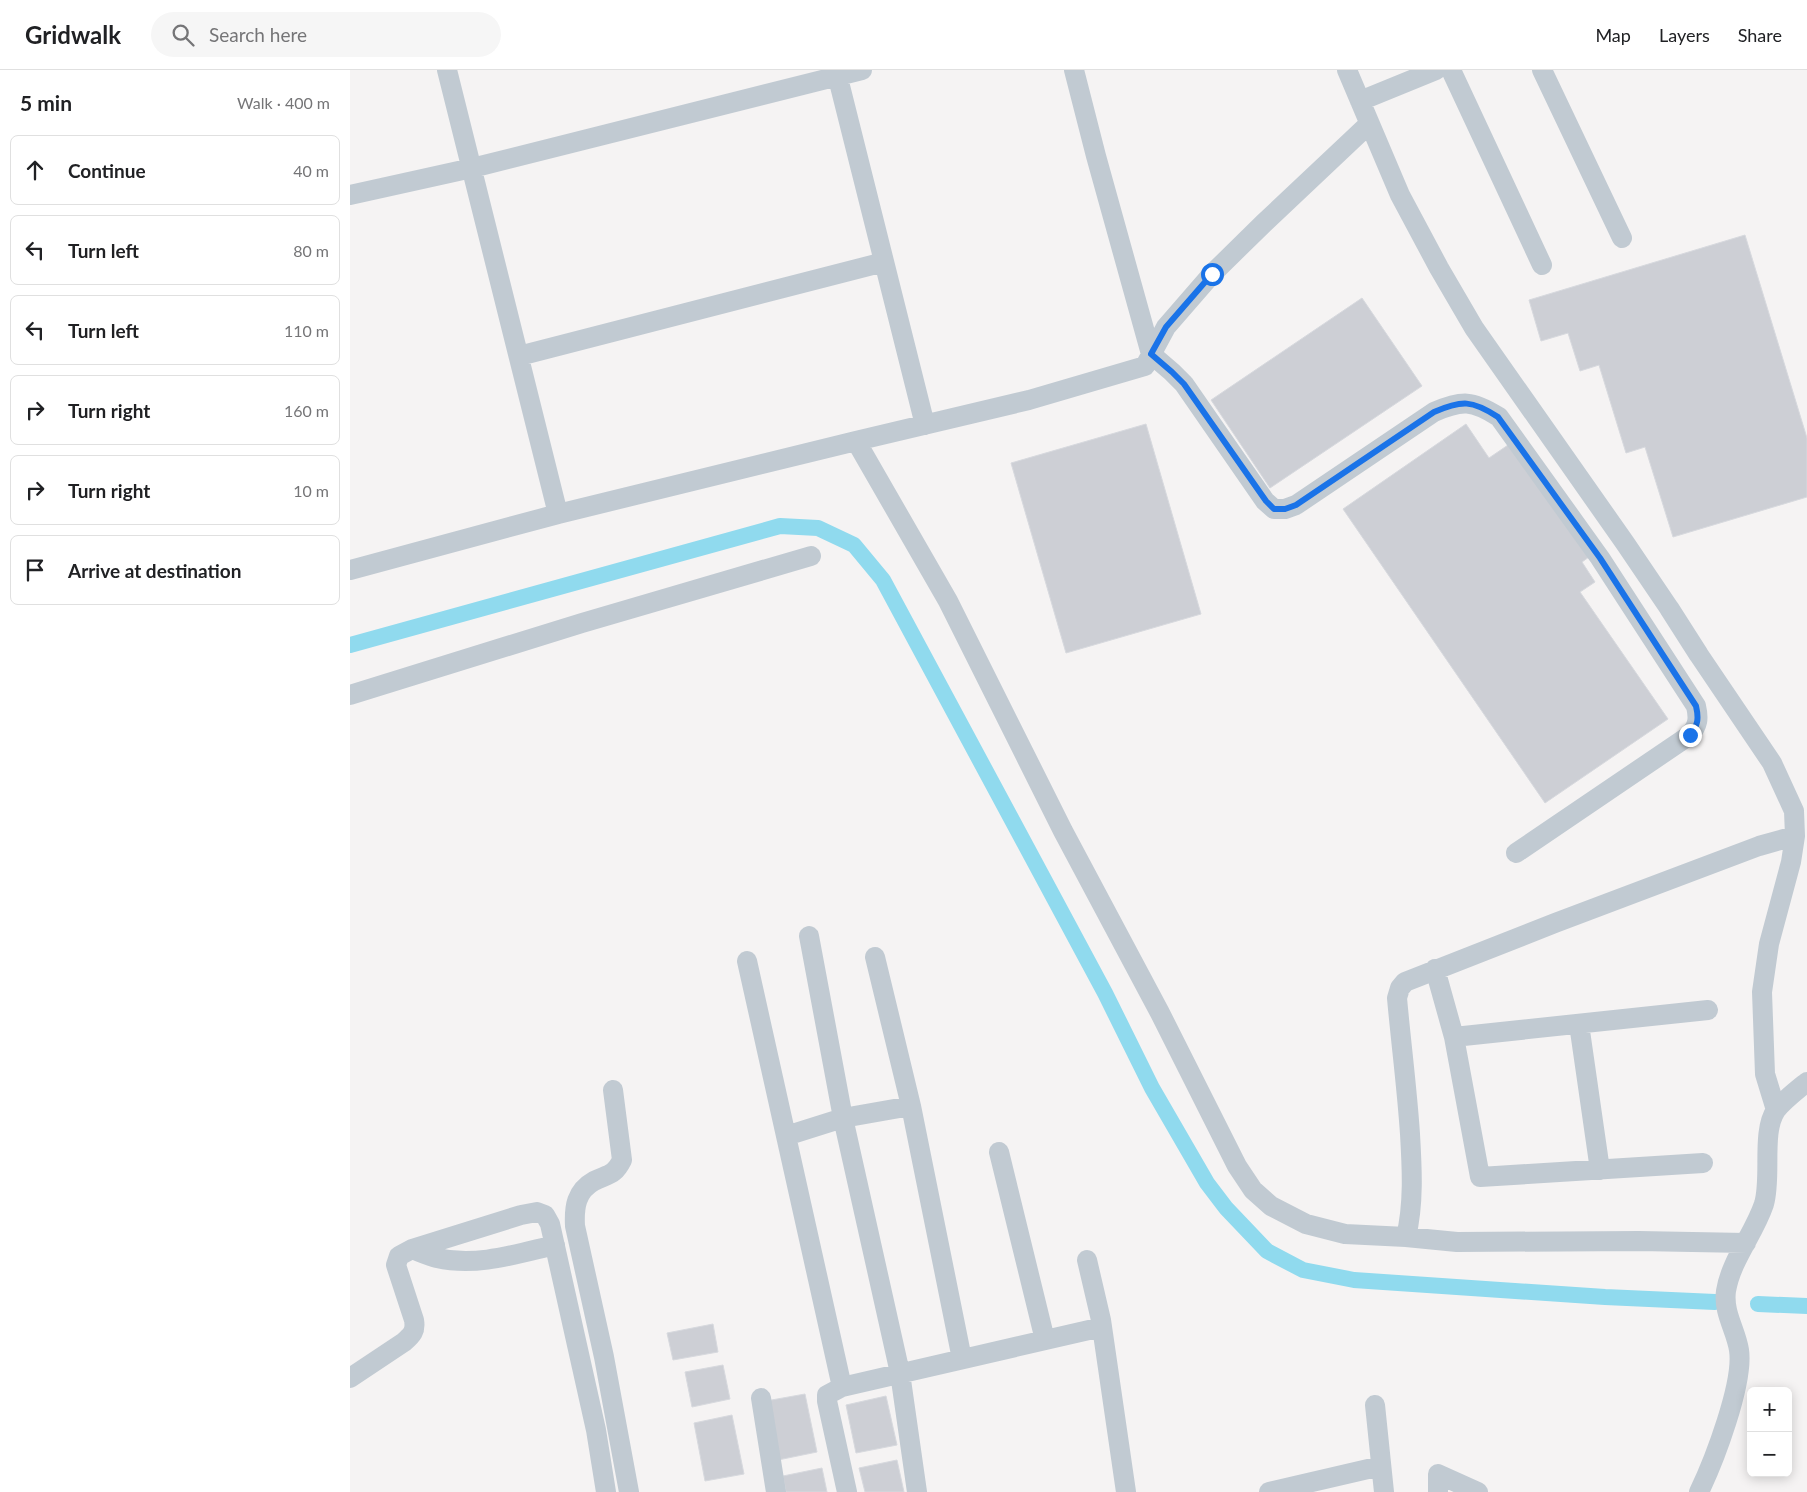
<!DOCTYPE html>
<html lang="en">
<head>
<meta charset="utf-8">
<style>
  body { margin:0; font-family:Lato,sans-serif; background:#f6f6f6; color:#202124 }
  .controls { position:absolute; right:15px; bottom:15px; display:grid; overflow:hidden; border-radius:8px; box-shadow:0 2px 12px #0003 }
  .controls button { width:45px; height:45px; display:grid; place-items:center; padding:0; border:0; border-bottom:1px solid #e0e0e0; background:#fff; color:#202124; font:25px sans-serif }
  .stop { position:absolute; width:15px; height:15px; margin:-11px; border:4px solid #1a73e8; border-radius:50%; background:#fff }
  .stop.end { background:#1a73e8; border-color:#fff; box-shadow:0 1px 5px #0008 }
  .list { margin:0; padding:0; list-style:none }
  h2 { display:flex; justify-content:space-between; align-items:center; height:65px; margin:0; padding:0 20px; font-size:21px }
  h2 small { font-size:16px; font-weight:400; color:#757577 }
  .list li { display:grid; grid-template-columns:32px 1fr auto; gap:15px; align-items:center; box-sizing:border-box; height:70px; margin:0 10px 10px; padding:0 10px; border:1px solid #e0e0e0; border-radius:8px }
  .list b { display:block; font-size:19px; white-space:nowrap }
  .list em { font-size:16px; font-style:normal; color:#757577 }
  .icon { flex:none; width:28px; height:28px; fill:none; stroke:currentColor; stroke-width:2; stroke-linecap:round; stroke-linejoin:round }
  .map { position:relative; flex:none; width:1457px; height:1422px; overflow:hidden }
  header { display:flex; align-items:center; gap:30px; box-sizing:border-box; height:70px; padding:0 25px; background:#fff; border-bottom:1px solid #e0e0e0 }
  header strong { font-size:24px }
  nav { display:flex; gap:28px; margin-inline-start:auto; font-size:18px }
  .search { width:350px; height:45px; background:#f6f6f6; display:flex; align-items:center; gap:12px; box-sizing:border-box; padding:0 18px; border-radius:28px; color:#757577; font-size:19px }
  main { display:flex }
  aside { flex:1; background:#fff }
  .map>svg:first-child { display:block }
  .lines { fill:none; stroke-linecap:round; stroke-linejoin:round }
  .canal { stroke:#90daee; stroke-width:16 }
  .building { fill:#cdcfd5; stroke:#d7d9de }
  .minor { stroke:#c1cad2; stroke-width:20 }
  .route { stroke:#1a73e8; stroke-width:6 }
</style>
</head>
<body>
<header>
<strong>Gridwalk</strong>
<div class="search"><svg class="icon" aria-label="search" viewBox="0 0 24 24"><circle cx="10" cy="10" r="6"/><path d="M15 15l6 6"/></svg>Search here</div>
<nav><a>Map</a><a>Layers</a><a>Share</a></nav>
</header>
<main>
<aside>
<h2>5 min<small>Walk · 400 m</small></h2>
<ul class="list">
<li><svg class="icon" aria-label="ahead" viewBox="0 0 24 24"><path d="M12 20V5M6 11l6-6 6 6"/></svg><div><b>Continue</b></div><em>40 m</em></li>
<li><svg class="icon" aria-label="left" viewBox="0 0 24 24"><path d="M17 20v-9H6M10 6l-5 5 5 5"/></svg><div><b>Turn left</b></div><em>80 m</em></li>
<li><svg class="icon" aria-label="left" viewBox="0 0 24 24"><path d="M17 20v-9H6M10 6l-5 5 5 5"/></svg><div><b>Turn left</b></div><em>110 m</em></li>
<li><svg class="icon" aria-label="right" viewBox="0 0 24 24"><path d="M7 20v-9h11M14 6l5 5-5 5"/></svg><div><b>Turn right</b></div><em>160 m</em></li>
<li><svg class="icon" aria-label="right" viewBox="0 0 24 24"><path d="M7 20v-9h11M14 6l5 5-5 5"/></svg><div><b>Turn right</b></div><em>10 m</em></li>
<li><svg class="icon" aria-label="arrive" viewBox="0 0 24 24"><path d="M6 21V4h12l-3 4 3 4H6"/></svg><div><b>Arrive at destination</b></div></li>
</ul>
</aside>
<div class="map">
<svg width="1457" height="1422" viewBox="0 0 1457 1422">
  <rect width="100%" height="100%" fill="#f5f3f3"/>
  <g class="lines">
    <path class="canal" d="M0,575L430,456L468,458L504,475L533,510L755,923L802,1018L857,1113L876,1138L917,1181L953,1200L1004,1210L1255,1227L1365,1232
      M1408,1234L1457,1236"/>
  </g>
  <path class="building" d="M1395,165L1457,368V427L1323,467L1295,377L1276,383L1249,295L1230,301L1218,263L1191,271L1179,230Z
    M1012,228L1072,316L920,418L861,330Z
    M796,354L851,544L716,583L661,393Z
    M1116,354L1139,388L1161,373L1239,487L1232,492L1245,512L1230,522L1318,649L1195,733L993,439Z
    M363,1254L368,1282L323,1290L317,1263Z
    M373,1295L380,1329L342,1337L335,1302Z
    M455,1324L467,1382L428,1390L416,1331Z
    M536,1326L547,1375L506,1383L496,1335Z
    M382,1345L394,1404L355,1411L344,1353Z
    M547,1390L554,1422H515L509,1398Z
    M472,1398L477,1422H436L433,1406Z"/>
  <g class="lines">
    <path class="minor" d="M97,0L208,444
      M486,0L575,355
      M724,0L746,86L801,284L822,302L834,314L915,431L924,439H935L946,435L1084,342C1112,330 1122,330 1149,347L1250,488L1346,636C1349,649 1348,655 1340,665L1166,783
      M997,0L1050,125L1089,198L1124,258L1275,473L1319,538L1349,585L1422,693L1444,741L1445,766L1441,792L1419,874L1412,922L1415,1004L1426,1040
      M1101,0L1192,195
      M1192,0L1272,168
      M1010,31L1086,0
      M0,125L122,98L512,0
      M169,286L534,192
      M506,371L679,330L795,296L816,257L862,204L914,153L1019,54
      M0,500L208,444L506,371L598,531L713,761L810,943L887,1096L903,1120L921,1136L956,1154L995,1164L1056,1167C1064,1134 1062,1098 1060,1064C1057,1018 1051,973 1047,928L1050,918L1055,912L1205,853L1409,776L1445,766
      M0,625L232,553L461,486
      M459,866L493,1048L550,1303L567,1422
      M525,887L561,1036L612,1289
      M397,891L492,1317L752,1257
      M1085,899L1104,967L1130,1107L1353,1093
      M1229,954L1250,1100
      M1104,967L1358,940
      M263,1020L272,1090C264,1106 258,1104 244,1111C226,1121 224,1137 225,1156L254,1287L279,1422
      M436,1066L493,1048L561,1036
      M649,1082L695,1270
      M1056,1167L1107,1172L1289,1171L1396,1173
      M62,1179C70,1182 79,1186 87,1188C127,1197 166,1184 205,1175
      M737,1190L751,1250L776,1422
      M0,1308L54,1272C62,1265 66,1261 64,1250L46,1195L49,1186L62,1179L171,1145L187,1142L195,1145L200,1154L246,1360L256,1422
      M492,1317L477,1325V1331L497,1422
      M411,1328L426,1422
      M1025,1335L1034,1422
      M919,1422L1031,1396
      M1088,1422V1404L1128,1422
      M1349,1422C1364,1391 1394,1313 1389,1280C1386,1260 1373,1243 1376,1221C1381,1190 1404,1164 1414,1134C1422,1107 1411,1062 1426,1040C1434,1030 1447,1020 1457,1012"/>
  </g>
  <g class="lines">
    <path class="route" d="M862,204L816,257L801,284L822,302L834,314L916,431L924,439H935L946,435L1084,342C1112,330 1122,330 1148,347L1250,488L1346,636C1349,649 1348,655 1340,665"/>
  </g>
</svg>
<div class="controls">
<button>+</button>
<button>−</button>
</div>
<div class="stop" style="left:862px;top:204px"></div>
<div class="stop end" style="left:1340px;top:665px"></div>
</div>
</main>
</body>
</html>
